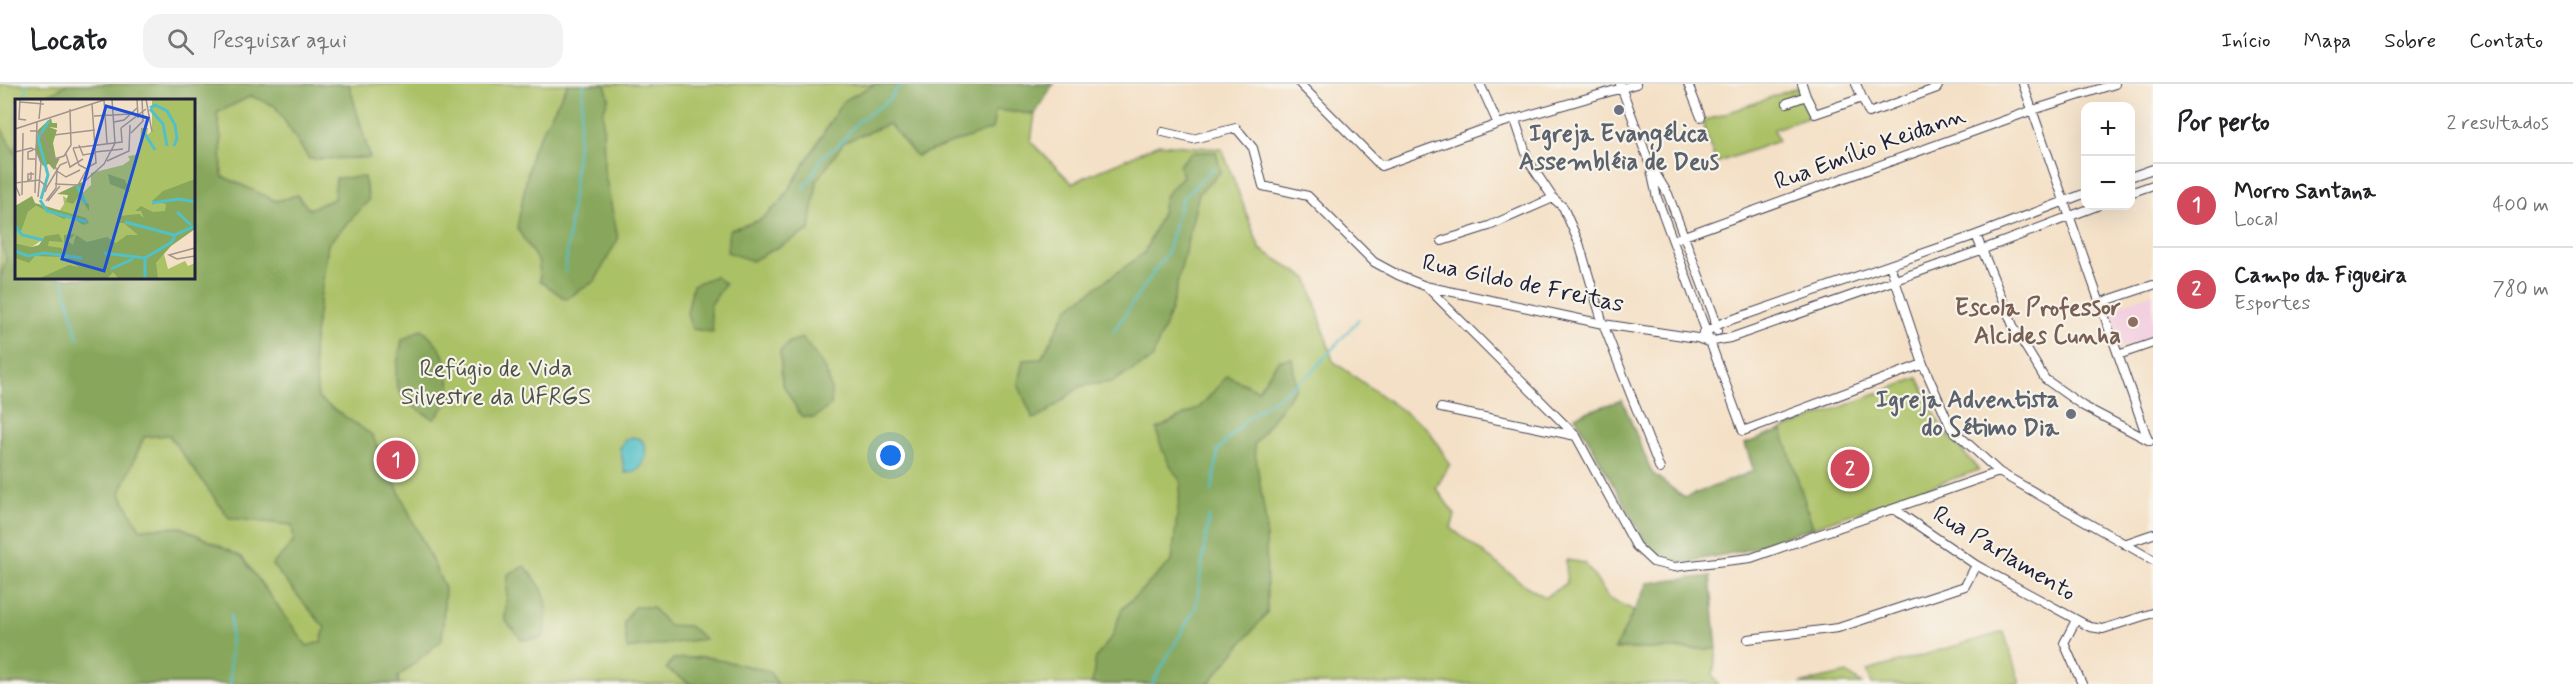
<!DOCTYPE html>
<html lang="pt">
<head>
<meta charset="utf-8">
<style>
  body { margin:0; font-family:Mynerve,sans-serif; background:#f2f2f2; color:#202124 }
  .controls { position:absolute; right:18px; top:18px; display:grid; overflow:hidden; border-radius:12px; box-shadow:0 6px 24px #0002 }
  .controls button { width:54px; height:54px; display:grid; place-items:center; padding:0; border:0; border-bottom:2px solid #e0e0e0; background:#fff; color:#202124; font:30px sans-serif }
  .you { position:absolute; left:891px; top:372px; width:21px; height:21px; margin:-15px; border:4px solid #fff; border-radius:50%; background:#1a73e8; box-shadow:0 0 0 9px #1a73e833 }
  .badge { display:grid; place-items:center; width:39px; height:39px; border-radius:50%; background:#d1495b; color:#fff; font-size:20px; font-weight:700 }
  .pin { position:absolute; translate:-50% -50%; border:3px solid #fff; box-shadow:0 2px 6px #0006 }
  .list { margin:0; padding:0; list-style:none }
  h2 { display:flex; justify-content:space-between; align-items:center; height:78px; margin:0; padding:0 24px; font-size:26px }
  h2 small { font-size:20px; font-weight:400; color:#757577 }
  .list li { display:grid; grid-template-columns:39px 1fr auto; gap:18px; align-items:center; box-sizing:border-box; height:84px; padding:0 24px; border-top:2px solid #e0e0e0 }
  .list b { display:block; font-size:22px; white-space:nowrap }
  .list p { margin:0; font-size:20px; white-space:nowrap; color:#757577 }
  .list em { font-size:20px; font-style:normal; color:#757577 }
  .icon { flex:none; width:33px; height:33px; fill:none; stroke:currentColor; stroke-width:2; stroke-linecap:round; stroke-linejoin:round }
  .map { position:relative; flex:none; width:2153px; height:600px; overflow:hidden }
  header { display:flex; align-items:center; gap:36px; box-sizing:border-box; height:84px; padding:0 30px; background:#fff; border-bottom:2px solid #e0e0e0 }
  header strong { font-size:28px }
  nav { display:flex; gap:33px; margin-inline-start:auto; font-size:21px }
  .search { width:420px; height:54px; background:#f2f2f2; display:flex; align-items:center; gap:15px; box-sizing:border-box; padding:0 21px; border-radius:18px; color:#757577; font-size:22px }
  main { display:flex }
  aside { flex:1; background:#fff }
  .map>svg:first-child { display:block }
  .built { fill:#f3cfe0 }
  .green { fill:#abc166; stroke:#667250; stroke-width:1.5; fill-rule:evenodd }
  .forest { fill:#88a75b; stroke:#55644b; stroke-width:1.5; fill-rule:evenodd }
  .water { fill:#52c0c7; stroke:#3a7181; stroke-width:1.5 }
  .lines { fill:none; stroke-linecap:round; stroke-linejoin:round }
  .stream { stroke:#52c0c7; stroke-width:2 }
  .minor-casing { stroke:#423e50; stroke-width:10 }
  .minor { stroke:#fff; stroke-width:8 }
  .worship-dot { fill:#6b7280; stroke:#f7f3e8; stroke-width:2 }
  .education-dot { fill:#8d6e63; stroke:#f7f3e8; stroke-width:2 }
  .labels { text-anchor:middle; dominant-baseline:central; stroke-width:4.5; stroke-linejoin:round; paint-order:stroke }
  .worship-label { font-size:24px; font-weight:bold; fill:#5b616d; stroke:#f7f3e8 }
  .street-label { font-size:24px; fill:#22223b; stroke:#f7f3e8 }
  .education-label { font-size:24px; font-weight:bold; fill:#785e54; stroke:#f7f3e8; text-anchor:end }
  .park-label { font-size:24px; fill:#4b5248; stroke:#f7f3e8 }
  .inset-river { fill:none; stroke:#52c0c7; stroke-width:3 }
  .inset-road { fill:none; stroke:#a0948e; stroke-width:1.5 }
  .view { fill:#1d4ed8; fill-opacity:0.15; stroke:#1d4ed8; stroke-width:3 }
  .inset-edge { fill:none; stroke:#22223b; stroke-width:3 }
</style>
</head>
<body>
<header>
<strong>Locato</strong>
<div class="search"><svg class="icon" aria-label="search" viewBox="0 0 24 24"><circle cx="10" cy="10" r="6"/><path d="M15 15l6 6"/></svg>Pesquisar aqui</div>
<nav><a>Início</a><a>Mapa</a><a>Sobre</a><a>Contato</a></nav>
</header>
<main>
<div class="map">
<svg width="2153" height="600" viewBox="0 0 2153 600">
  <rect width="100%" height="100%" fill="#f7f3e8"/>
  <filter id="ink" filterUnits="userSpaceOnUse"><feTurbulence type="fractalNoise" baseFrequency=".0167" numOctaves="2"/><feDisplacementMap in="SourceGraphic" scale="12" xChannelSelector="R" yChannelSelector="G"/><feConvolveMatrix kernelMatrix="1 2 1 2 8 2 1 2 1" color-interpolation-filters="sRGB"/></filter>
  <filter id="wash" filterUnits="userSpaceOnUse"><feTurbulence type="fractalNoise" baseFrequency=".008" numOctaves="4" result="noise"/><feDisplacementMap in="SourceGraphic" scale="24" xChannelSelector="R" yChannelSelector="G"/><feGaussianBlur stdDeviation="1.35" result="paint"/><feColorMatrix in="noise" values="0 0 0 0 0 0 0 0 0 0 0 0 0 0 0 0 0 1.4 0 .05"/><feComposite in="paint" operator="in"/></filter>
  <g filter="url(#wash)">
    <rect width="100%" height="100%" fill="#f4e0c6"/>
    <path class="built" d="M2153,209V252L2122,263L2109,225Z"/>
    <path class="green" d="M0,0H875L996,26L1035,30L1031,58L1072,99L1159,60L1222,65L1260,165L1308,195L1333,277L1428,345L1450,380L1436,404L1455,431L1451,444L1526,502L1545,513L1567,499L1566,476L1585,479L1609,515L1634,526L1615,565H1717L1713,591L1718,600H0ZM16,16H194V194H16Z
      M1799,3L1810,33L1774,45L1778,57L1716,79L1702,38Z
      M1918,294L1942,344L1979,386L1747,466L1650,465L1575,332L1622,316L1652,389L1685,414L1754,387L1745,360Z
      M2004,548L2020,600H1872L1867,587Z
      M1847,589L1862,600H1799Z"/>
    <path class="forest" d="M68,0H349L370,74L309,75L275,22L251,12L217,29L221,53L222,92L276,117L297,111L309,125L334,115L336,94L364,93L369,116L328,160L313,265L318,314L372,351L445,504L442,556L398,593L399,600H0V195L6,175L0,154V46L1,44L16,71V194H194V16H47V11ZM169,351L229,434L292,441L294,457L272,481L325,544L321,558L307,562L242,473L181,443L140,445L120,409L144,353Z
      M568,0H605L609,14L603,27L604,86L618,155L595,197L566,215L540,197L539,179L517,144L532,66Z
      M875,0H1053L1035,30L996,26L992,45L916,72L889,40L844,58L817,97L810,146L752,177L727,168L729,146L760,136L781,118L843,17Z
      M1192,68H1216L1221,88L1199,109L1171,226L1152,275L1112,298L1081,302L1043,331L1033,335L1018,300L1023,276L1041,275L1068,224L1144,169L1162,129L1165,112L1183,92L1179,81Z
      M715,192L725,200L710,222L713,248L692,245L687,230L693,201Z
      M422,245C449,267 446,282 452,314L434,335C390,311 392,302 402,256Z
      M802,254C820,276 834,292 831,321L814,334L801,332L782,299L780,267L790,258Z
      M1292,274L1296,303L1254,361L1266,439L1267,529L1208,600H1092L1096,573L1112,553L1122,525L1172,477L1181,398C1169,381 1160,366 1157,345L1200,323L1227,292L1258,306L1278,277Z
      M1622,316L1652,389L1684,414L1754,387L1745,360L1782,346L1813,443L1747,466L1677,480L1650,465L1575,332Z
      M525,482C549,512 550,516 543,554L522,556L505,536L508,490Z
      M1710,492L1717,565H1615L1648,499Z
      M634,523H652L668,541L689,542L705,555L627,565L624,538Z
      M707,573L769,587L778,600H691L666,585L673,575Z"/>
    <path class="water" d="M632,353L641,355C651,370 644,389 625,389L620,364L625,356Z"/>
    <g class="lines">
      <path class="stream" d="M25,16L27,0
        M804,106L823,72L840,60L857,38L889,16L897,4L903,0
        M565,189L584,0
        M63,194L78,255
        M1113,248L1167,169L1182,115L1213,84
        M1212,407L1218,366L1248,334L1311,289L1359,235
        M230,600L231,530
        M1152,600L1196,523L1209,432"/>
    </g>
  </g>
  <g filter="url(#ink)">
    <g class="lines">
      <defs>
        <path id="minor" d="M1300,0L1381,82L1498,40L1636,0
          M1480,0L1498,40
          M1620,0L1650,81L1657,114L1743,347L1923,280
          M1688,0L1701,33
          M1856,0L1869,29L1937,4L1939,0
          M2023,0L2148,356
          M1806,12L1815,30L1862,14
          M1787,19L1806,12L1802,0
          M1515,36L1529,78L1553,114L1563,123L1579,159L1603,240L1660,385
          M1163,48L1193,55L1236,44L1253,64L1263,102L1308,112L1374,178L1398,191L1425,202L1603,240L1697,254L1708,258L1730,254L1981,166L2097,122
          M1654,87L1668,110L1714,232L1717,247
          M2130,93L2153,85
          M2130,109L2153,101
          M1976,151L2014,244L2045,295L2083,322L2150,357
          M1673,156L2033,26L2115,0
          M1442,157L1489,142L1553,114
          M1890,181L1923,280L1951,344L1999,388L2153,476
          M1426,202L1576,352L1636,462L1653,478L1674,483L1751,474L1999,388
          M2099,219L2153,201
          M1703,249L1722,239L1976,151L2086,109
          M2118,271L2153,259
          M1441,324L1576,352
          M1894,425L1976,481L2090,543L2103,545L2153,529
          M2124,460L2153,450
          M2076,536L2064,559L2082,600
          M1748,555L1838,544L1965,502L1976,481"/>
      </defs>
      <use href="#minor" class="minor-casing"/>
      <use href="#minor" class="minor"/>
    </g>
  </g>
  <g class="worship-dot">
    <circle cx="1619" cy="26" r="6"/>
    <circle cx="2071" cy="330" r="6"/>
  </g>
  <circle class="education-dot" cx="2133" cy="238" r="6"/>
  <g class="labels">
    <g class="worship-label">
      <text x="1619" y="50">Igreja Evangélica<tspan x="1619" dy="28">Assembléia de Deus</tspan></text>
      <text x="2059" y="316" text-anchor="end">Igreja Adventista<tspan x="2059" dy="28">do Sétimo Dia</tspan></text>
    </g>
    <g class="street-label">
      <text transform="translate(1870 65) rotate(-20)">Rua Emílio Keidann</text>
      <text transform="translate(1523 200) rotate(12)">Rua Gildo de Freitas</text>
      <text transform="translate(2004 470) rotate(31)">Rua Parlamento</text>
    </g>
    <g class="education-label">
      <text x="2121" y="224">Escola Professor<tspan x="2121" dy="28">Alcides Cunha</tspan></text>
    </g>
    <g class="park-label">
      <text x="496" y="285">Refúgio de Vida<tspan x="496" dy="28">Silvestre da UFRGS</tspan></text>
    </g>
  </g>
  <g transform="translate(15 15)">
    <rect width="180" height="180" fill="#f4e0c6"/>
    <path d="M137,0H179L180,6V127L136,153L141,180H0V152L20,154L28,140L17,148L0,144V132H5L13,113L21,107L44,117L51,114H43L49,105L48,97L58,103L76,86V74L108,66L115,61L113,57L120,56L125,50L126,29H133L132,36L137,32ZM149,155L153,170L170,162L173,167L180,164V180H143L138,167Z" fill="#abc166"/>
    <path d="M36,19L37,24H42V29L34,28L42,31L38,44L41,60L45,59L39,71L34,65L28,67L20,51L23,31ZM93,75L110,81L115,93L95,85ZM180,80V130L156,147L141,164L143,180H104L98,173L92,180H23L54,166L64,168L50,160L53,158L49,157V136L60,135L53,142L58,146L61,136L72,143L92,138L101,144L112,136H123L109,124H102L104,117L124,115L129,119L126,112H120L126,107L138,113L150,112L151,105L137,102L148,92ZM67,83L68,101L74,105V112L64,97L58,105L51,103L53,96L42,95ZM17,97L20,104L71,119L74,124L68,126L55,117L49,120L21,107L13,113L6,132H0V107ZM44,135L48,143L34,142L33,147L47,149V158L20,157L14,164L0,159V144L17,148L24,146L30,137Z" fill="#88a75b"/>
    <path class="inset-river" d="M135,9L140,6L152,12L160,26L162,39L159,47M135,10L148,25L152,47M130,35L140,51M62,87L71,105M26,100L33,76L23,39L34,22M25,101L32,112L72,123M137,104L164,100L180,103M162,113L176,126M110,123L159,136M0,127L7,136L28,141M0,152L13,157L29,154L67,159M89,154L130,159L157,143L160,136L180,127M130,160V180M96,170L118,160"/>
    <path class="inset-road" d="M5,0L4,20L11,21M122,0L123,19M131,0L137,33M89,1L92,44M5,3L29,5M79,17L116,15M24,20L26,0M99,23L109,21L122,9M106,29L131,10M0,30L92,0M15,32H22L29,38L42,72L51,78L65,71M116,34L128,22L127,0M39,36L80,31M64,46L68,56L80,54M0,49L1,88L5,97M58,49L107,43L106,29M58,49L64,66L72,70M18,51L13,53V60H20M0,53L16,49L21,51L26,64L23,98M80,53L108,50M51,55L55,68L68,60M36,61L49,57L56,46L55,10M92,62L114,52L115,26M16,73V80L13,81V75H19M68,79L71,81L89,65L100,44L97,0M0,84L24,81L32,88L30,93M40,85L63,86L73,68L81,64L77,5M32,88L45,66L52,63M20,94L22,22M7,96L8,34M31,102L41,89L42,73M33,102L45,87M180,149L154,156L162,160L180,157"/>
    <path class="view" d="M91,7L133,19L89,172L47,160Z"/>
    <rect width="180" height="180" class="inset-edge"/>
  </g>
</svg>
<div class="controls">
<button>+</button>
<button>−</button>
</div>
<div class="you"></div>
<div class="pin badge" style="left:396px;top:376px">1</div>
<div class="pin badge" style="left:1850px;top:385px">2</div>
</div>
<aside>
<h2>Por perto<small>2 resultados</small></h2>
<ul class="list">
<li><span class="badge">1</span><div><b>Morro Santana</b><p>Local</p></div><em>400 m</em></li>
<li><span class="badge">2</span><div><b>Campo da Figueira</b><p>Esportes</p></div><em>780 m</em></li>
</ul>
</aside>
</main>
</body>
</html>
